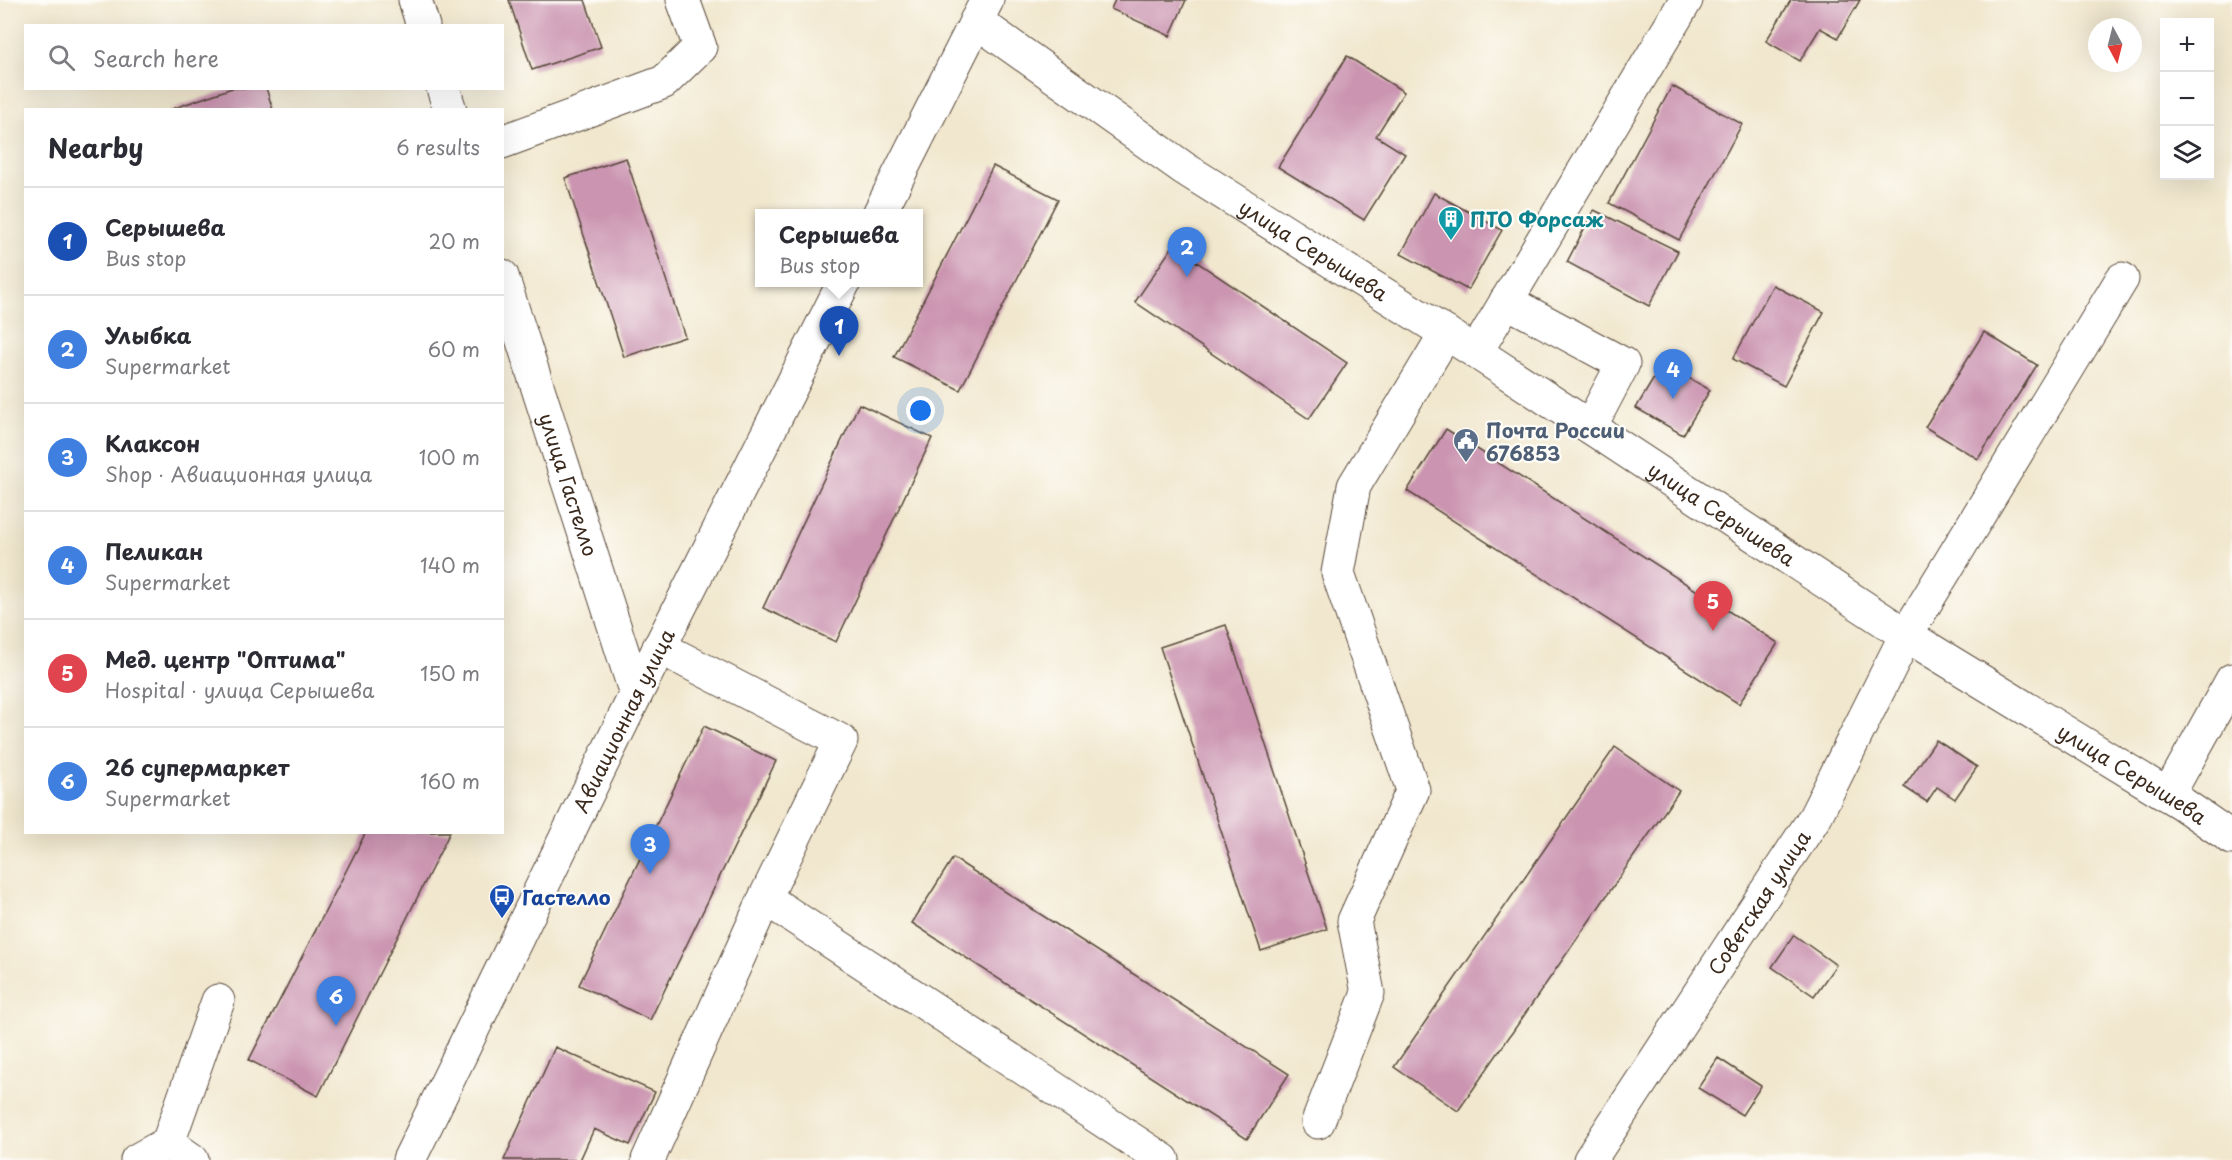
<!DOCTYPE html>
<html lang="en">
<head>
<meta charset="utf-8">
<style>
  body { margin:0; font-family:"Playpen Sans",sans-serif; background:#f2f2f3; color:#2b2b33 }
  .controls { position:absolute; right:18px; top:18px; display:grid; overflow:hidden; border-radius:0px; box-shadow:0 6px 24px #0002 }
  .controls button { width:54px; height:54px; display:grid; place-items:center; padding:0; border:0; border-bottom:2px solid #e1e1e2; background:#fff; color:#2b2b33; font:30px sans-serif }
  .compass { position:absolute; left:2088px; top:18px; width:54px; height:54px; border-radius:50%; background:#fff; box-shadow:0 6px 24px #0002; rotate:173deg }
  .you { position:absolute; left:921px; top:411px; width:21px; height:21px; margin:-15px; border:4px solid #fff; border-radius:50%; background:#1a73e8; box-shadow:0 0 0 9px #1a73e833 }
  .badge { display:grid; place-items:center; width:39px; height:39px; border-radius:50%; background:#b5179e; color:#fff; font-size:20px; font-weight:700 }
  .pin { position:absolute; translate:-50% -50px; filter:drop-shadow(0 2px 3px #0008) }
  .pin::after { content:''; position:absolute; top:32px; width:21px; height:18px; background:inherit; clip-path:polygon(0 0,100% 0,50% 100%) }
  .popup { position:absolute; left:755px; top:209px; width:168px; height:78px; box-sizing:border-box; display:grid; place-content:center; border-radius:0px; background:#fff; filter:drop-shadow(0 2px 4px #0005); font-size:20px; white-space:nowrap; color:#7c7c81 }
  .popup b { font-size:22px; color:#2b2b33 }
  .popup::after { content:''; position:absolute; left:50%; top:100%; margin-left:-12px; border:12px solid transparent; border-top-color:#fff }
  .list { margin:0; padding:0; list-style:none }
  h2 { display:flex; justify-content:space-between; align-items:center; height:78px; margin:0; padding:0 24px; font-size:26px }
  h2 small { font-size:20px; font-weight:400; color:#7c7c81 }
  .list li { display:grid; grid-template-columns:39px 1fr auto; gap:18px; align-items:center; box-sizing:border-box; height:108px; padding:0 24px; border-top:2px solid #e1e1e2 }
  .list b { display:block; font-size:22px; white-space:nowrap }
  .list p { margin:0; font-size:20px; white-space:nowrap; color:#7c7c81 }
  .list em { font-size:20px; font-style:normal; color:#7c7c81 }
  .icon { flex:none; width:33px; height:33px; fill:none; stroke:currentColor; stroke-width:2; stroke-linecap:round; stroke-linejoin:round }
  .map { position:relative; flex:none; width:2232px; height:1160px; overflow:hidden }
  .search { position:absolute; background:#fff; box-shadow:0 6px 24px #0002; left:24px; top:24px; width:480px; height:66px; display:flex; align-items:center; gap:15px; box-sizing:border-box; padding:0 21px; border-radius:0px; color:#7c7c81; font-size:22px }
  .panel { position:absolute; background:#fff; box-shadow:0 6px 24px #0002; left:24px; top:108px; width:480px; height:726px; border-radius:0px }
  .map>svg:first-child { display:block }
  .building { fill:#cb94b1 }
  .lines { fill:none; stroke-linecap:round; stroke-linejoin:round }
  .minor-casing { stroke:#564638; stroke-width:35 }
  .minor { stroke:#fff; stroke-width:33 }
  .labels { text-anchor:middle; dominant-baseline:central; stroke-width:4.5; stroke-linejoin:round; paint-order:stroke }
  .culture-label { font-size:20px; font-weight:bold; fill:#0d838f; stroke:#fdfcf7; text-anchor:start }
  .street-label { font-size:20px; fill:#3b2a1e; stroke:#fdfcf7 }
  .service-label { font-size:20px; font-weight:bold; fill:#4e5e75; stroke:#fdfcf7; text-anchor:start }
  .transit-label { font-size:20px; font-weight:bold; fill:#164399; stroke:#fdfcf7; text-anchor:start }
</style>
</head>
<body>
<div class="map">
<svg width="2232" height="1160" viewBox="0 0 2232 1160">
  <rect width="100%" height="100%" fill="#fdfcf7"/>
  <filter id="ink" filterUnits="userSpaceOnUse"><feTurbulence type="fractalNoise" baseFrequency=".0167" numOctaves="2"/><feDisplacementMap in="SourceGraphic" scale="12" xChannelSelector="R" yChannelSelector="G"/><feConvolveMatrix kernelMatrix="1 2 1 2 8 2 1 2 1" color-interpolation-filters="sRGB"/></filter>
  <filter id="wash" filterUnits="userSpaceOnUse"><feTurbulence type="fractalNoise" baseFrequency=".008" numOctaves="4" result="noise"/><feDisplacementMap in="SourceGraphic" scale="24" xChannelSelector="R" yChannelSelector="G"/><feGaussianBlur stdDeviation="1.35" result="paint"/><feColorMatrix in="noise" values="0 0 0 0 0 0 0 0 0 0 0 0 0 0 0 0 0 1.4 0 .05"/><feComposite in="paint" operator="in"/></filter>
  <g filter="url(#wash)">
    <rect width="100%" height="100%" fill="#f1e7ce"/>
    <g id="blocks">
      <path class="building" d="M509,0H585L601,47L532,70Z
        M1115,0H1186L1170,36L1111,9Z
        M1791,0H1860L1838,38L1820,28L1800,61L1766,41Z
        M1347,56L1404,92L1376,136L1405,154L1364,220L1278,167Z
        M1672,86L1742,124L1679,240L1609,203Z
        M232,88H266L273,110H169Z
        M626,158L685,337L624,357L565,178Z
        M993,166L1058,199L960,390L894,357Z
        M1434,193L1502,230L1468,290L1401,254Z
        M1594,210L1678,251L1649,306L1567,262Z
        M1173,246L1347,363L1309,419L1135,302Z
        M1773,285L1824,312L1784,386L1733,359Z
        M1984,332L2037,365L1978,459L1925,427Z
        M1663,363L1710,390L1683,435L1636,408Z
        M859,404L932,438L836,642L763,608Z
        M1446,429L1778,643L1739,704L1407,491Z
        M1226,625L1327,929L1261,951L1160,647Z
        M704,726L776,761L650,1020L579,985Z
        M1936,740L1977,767L1955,799L1937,787L1927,802L1904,787Z
        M1615,747L1679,791L1458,1111L1394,1067Z
        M366,832H450L318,1096L249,1060Z
        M953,858L1289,1074L1247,1139L912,923Z
        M1794,935L1836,965L1814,996L1772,967Z
        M555,1047L655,1092L630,1145L594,1129L580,1160H504Z
        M1718,1058L1761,1086L1742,1115L1698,1088Z"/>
    </g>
  </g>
  <g filter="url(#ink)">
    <use href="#blocks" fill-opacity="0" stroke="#564638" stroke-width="1.5"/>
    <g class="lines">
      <defs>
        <g id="minor">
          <path d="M415,0L423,26"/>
          <path id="s1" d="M976,21L1185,169L1476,352L1906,635L2181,803L2232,838"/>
          <path d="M443,88L450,110"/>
          <path d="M502,142L664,82L700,47L683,0"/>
          <path d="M879,214L987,0"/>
          <path id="s2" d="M502,276L636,694"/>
          <path d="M1506,301L1623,364L1590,427"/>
          <path d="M1476,352L1686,0"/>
          <path d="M659,647L841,741L765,898"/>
          <path d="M2168,795L2232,680"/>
          <path d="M1318,1122L1368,993L1354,921L1413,790L1338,573L1354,486L1446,333"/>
          <path d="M137,1160L168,1143"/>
          <path d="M192,1160L168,1143L218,1001"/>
          <path id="s3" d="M409,1160L629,708L844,282"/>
          <path d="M648,1160L765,898L1163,1160"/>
          <path id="s4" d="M1590,1160L1815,817L1906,635L2122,279"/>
        </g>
      </defs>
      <use href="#minor" class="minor-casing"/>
      <use href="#minor" class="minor"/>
    </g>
  </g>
  <defs>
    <symbol id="building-pin" viewBox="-11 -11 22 30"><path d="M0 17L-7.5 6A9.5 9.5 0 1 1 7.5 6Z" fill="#0f9aa8" stroke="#fdfcf7"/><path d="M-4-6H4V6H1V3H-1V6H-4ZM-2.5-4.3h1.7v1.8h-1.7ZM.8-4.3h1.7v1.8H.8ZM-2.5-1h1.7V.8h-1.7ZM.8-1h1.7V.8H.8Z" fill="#fff"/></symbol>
    <symbol id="civic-pin" viewBox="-11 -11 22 30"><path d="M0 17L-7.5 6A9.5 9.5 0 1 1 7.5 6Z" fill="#5c6f8a" stroke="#fdfcf7"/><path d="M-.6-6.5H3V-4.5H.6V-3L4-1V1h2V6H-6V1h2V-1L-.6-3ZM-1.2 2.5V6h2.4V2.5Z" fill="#fff"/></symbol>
    <symbol id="bus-pin" viewBox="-11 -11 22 30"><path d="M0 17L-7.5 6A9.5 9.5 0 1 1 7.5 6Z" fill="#1a4fb4" stroke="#fdfcf7"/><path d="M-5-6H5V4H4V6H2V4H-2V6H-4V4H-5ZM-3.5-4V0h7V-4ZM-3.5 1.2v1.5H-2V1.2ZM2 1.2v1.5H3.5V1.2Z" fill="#fff"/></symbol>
  </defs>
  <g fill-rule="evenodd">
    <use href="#building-pin" x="1436" y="204" width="30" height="40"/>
    <use href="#civic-pin" x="1451" y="426" width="30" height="40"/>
    <use href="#bus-pin" x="487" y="882" width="30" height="40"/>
  </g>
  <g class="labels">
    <g class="culture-label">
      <text x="1470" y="219">ПТО Форсаж</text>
    </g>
    <g class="street-label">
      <text stroke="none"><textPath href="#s1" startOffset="408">улица Серышева</textPath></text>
      <text stroke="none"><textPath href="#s2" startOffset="219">улица Гастелло</textPath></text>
      <text stroke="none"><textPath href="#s1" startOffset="894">улица Серышева</textPath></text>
      <text stroke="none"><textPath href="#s3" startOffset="489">Авиационная улица</textPath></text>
      <text stroke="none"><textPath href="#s1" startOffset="1380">улица Серышева</textPath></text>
      <text stroke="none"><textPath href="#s4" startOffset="308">Советская улица</textPath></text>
    </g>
    <g class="service-label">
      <text x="1486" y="430">Почта России<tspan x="1486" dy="23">676853</tspan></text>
    </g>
    <g class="transit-label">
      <text x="522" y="897">Гастелло</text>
    </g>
  </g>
</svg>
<div class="controls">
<button>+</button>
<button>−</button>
<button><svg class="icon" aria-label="layers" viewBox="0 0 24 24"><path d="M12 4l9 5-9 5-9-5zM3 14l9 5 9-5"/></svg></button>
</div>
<svg class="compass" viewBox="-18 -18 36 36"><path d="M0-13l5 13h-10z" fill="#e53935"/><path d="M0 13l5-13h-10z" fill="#7c7c81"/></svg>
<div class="you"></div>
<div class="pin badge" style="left:839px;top:356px;background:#1a4fb4">1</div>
<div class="popup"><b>Серышева</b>Bus stop</div>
<div class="pin badge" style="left:1187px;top:277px;background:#3f7fe0">2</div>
<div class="pin badge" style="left:650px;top:874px;background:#3f7fe0">3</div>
<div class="pin badge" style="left:1673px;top:399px;background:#3f7fe0">4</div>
<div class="pin badge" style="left:1713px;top:631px;background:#e0444e">5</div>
<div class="pin badge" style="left:336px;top:1026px;background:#3f7fe0">6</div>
<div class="search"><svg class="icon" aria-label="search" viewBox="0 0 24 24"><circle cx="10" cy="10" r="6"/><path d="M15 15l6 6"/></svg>Search here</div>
<section class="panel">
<h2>Nearby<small>6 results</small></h2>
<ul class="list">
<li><span class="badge" style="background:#1a4fb4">1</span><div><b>Серышева</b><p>Bus stop</p></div><em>20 m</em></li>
<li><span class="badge" style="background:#3f7fe0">2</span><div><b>Улыбка</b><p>Supermarket</p></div><em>60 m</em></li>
<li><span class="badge" style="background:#3f7fe0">3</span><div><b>Клаксон</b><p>Shop · Авиационная улица</p></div><em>100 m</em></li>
<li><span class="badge" style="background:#3f7fe0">4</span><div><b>Пеликан</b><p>Supermarket</p></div><em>140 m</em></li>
<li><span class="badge" style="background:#e0444e">5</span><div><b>Мед. центр &quot;Оптима&quot;</b><p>Hospital · улица Серышева</p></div><em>150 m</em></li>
<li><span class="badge" style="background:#3f7fe0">6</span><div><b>26 супермаркет</b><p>Supermarket</p></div><em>160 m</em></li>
</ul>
</section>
</div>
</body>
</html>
